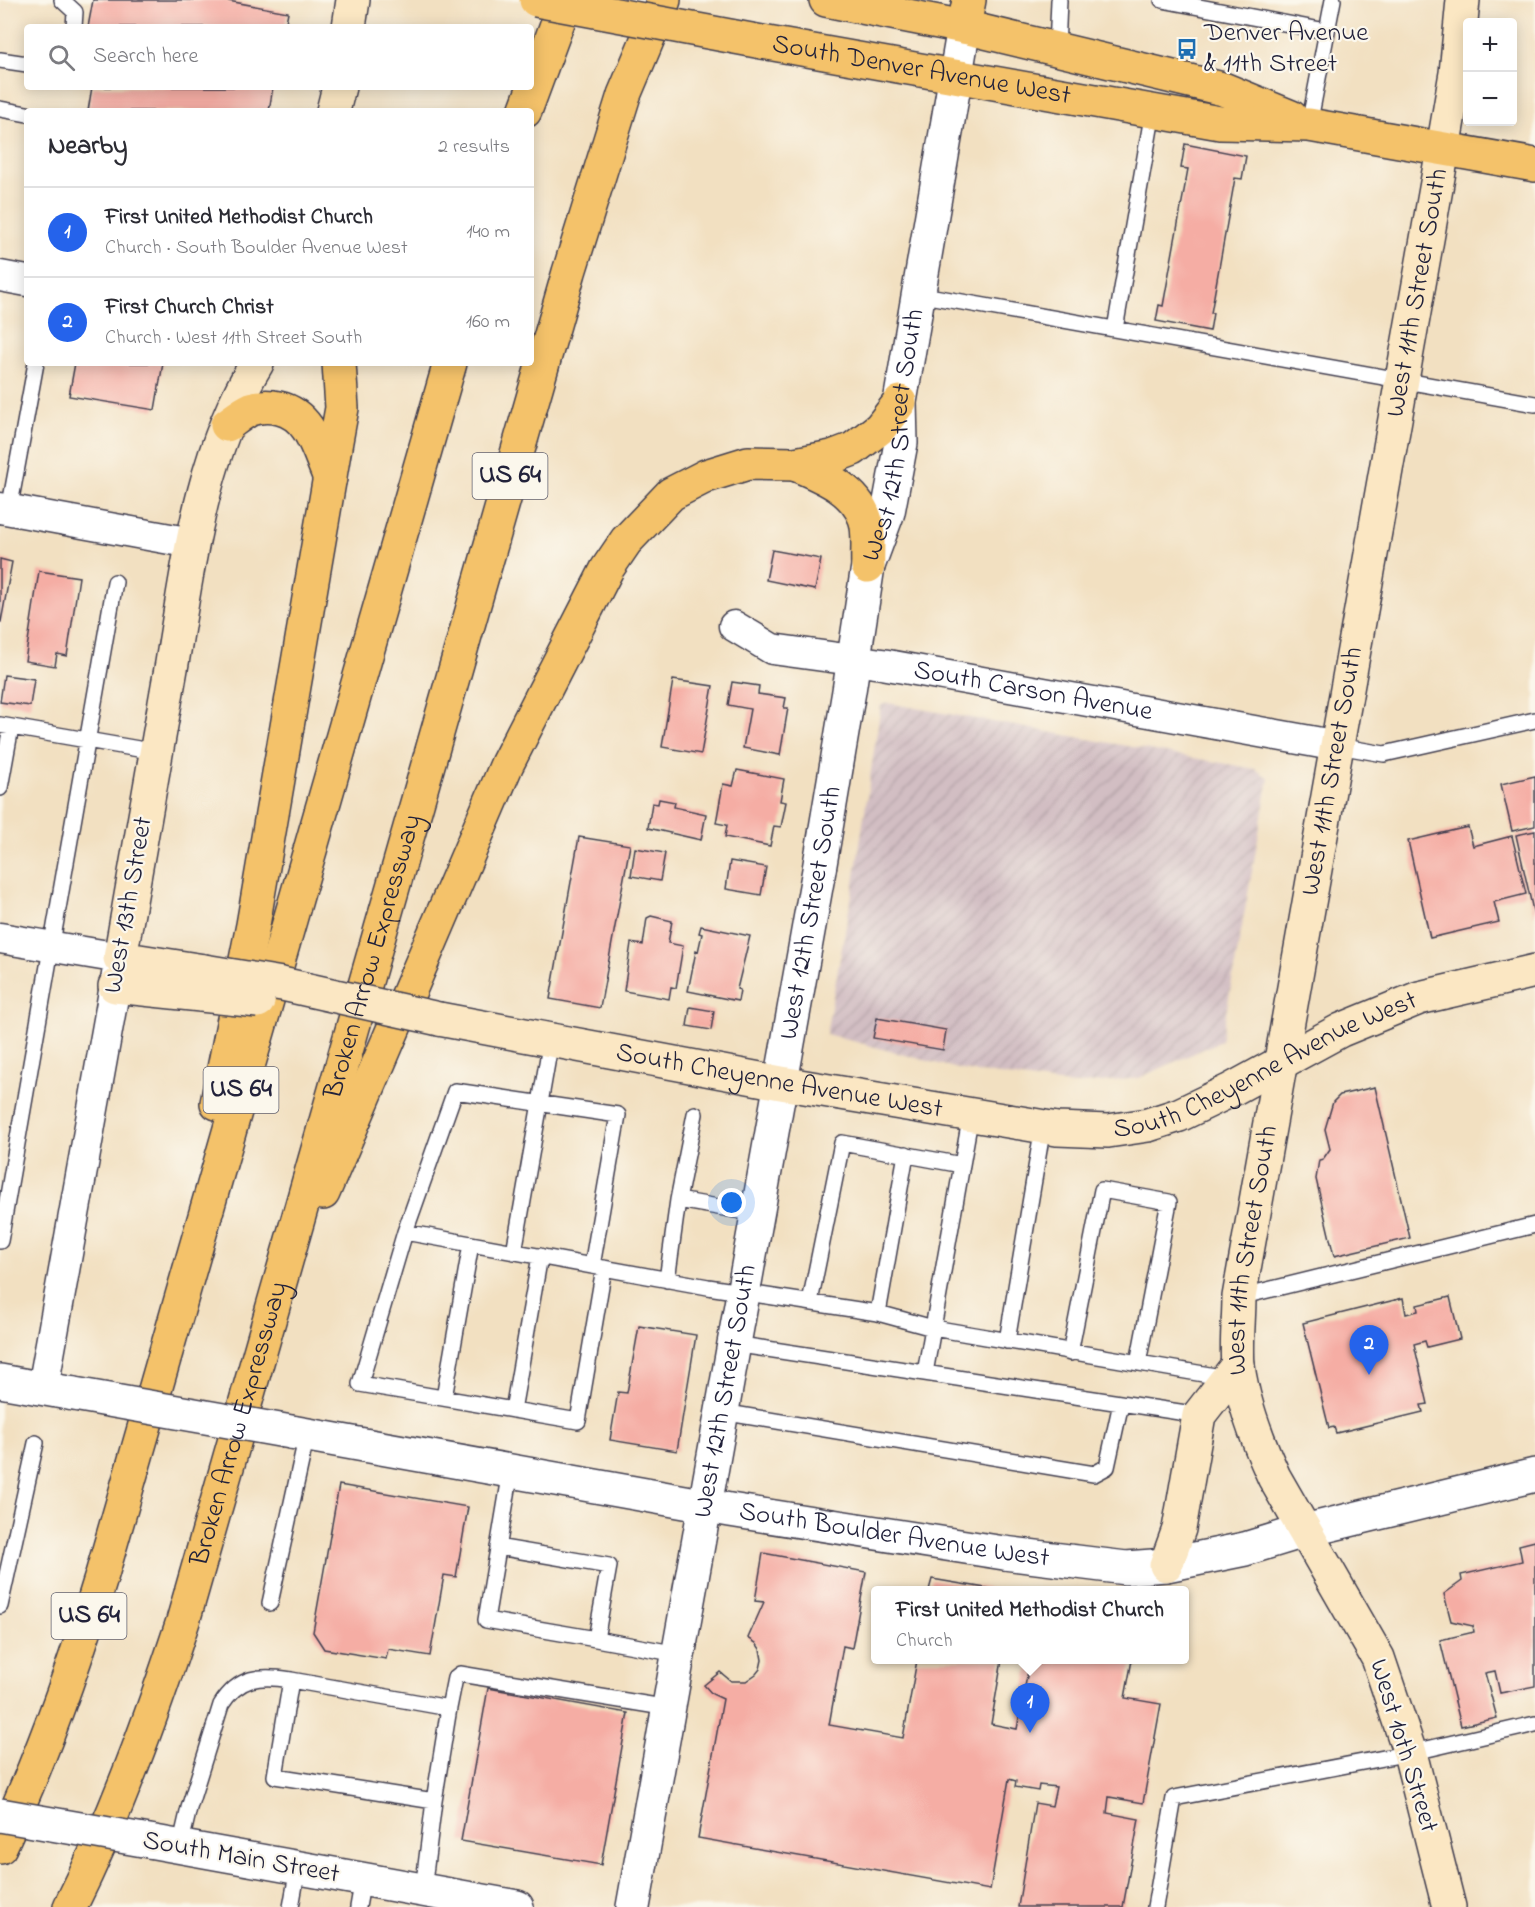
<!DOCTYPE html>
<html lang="en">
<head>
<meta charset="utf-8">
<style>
  body { margin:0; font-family:"Indie Flower",sans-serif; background:#f2f2f3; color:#2b2b33 }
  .controls { position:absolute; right:18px; top:18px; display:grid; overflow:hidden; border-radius:6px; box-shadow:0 3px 15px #0003 }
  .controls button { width:54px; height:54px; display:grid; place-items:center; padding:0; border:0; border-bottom:2px solid #e1e1e2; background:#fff; color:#2b2b33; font:30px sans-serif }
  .you { position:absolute; left:732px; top:1203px; width:21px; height:21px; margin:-15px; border:4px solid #fff; border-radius:50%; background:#1a73e8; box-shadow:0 0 0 9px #1a73e833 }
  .badge { display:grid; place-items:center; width:39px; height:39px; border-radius:50%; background:#2563eb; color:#fff; font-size:20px; font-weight:700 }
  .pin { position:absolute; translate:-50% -50px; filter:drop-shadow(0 2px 3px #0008) }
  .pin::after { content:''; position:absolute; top:32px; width:21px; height:18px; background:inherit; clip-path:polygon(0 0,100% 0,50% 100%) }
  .popup { position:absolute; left:871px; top:1586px; width:318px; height:78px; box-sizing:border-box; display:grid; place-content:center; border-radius:6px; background:#fff; filter:drop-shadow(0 2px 4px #0005); font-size:20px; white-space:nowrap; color:#7c7c81 }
  .popup b { font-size:22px; color:#2b2b33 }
  .popup::after { content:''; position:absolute; left:50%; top:100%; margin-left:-12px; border:12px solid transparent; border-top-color:#fff }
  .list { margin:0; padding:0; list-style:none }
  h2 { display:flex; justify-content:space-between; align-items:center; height:78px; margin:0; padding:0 24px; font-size:26px }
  h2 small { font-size:20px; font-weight:400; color:#7c7c81 }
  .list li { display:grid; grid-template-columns:39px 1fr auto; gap:18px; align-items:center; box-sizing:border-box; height:90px; padding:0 24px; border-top:2px solid #e1e1e2 }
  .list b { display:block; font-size:22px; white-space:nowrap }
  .list p { margin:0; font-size:20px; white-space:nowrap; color:#7c7c81 }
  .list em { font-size:20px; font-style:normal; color:#7c7c81 }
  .icon { flex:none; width:33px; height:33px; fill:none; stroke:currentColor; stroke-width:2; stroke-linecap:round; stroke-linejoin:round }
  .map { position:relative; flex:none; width:1535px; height:1907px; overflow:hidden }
  .search { position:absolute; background:#fff; box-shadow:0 3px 15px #0003; left:24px; top:24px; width:510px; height:66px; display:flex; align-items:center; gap:15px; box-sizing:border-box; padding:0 21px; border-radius:6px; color:#7c7c81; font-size:22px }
  .panel { position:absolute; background:#fff; box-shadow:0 3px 15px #0003; left:24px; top:108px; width:510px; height:258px; border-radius:6px }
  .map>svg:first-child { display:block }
  .industrial { fill:url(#industrial-furrows) }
  .building { fill:#f5ada4 }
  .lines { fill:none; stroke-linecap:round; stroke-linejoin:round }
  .service-casing { stroke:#413e4f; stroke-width:18 }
  .minor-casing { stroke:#413e4f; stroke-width:33 }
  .tertiary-casing { stroke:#413e4f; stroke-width:36 }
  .secondary-casing { stroke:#413e4f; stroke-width:36 }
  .primary-casing { stroke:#413e4f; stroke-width:36 }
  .motorway-casing { stroke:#413e4f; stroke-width:36 }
  .service { stroke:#fff; stroke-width:15 }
  .minor { stroke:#fff; stroke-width:30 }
  .tertiary { stroke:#fff; stroke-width:33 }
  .secondary { stroke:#fbe7c3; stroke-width:33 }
  .primary { stroke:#f4c26a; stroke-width:33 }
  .motorway { stroke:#f4c26a; stroke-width:33 }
  .tertiary-bridge-casing { stroke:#413e4f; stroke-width:36; stroke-linecap:butt }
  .secondary-bridge-casing { stroke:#413e4f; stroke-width:36; stroke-linecap:butt }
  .primary-bridge-casing { stroke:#413e4f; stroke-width:36; stroke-linecap:butt }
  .tertiary-bridge { stroke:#fff; stroke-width:33 }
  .secondary-bridge { stroke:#fbe7c3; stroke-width:33 }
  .primary-bridge { stroke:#f4c26a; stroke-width:33 }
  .labels { text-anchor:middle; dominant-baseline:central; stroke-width:4.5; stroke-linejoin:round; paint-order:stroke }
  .shield { fill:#fbf7ec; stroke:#636270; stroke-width:1.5 }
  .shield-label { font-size:26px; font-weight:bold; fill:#22223b }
  .poi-label { font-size:27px; fill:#22223b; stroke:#fbf7ec; text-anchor:start }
  .street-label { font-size:27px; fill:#22223b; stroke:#fbf7ec }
</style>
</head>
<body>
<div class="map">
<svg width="1535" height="1907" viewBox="0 0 1535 1907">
  <defs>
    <pattern id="industrial-furrows" width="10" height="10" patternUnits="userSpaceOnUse" patternTransform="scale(1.5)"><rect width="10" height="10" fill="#d2bec3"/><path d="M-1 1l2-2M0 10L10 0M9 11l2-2" fill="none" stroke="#b4a3a8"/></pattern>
  </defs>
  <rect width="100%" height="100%" fill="#fbf7ec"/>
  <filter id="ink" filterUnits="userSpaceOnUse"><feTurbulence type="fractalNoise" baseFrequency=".0167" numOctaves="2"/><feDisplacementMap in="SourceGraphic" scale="12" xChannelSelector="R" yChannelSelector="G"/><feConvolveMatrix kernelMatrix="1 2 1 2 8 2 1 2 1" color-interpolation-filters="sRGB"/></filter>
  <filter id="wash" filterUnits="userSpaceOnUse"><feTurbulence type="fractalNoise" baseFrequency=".008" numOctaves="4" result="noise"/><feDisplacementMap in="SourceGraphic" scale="24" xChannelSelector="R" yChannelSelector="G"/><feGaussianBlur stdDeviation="1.35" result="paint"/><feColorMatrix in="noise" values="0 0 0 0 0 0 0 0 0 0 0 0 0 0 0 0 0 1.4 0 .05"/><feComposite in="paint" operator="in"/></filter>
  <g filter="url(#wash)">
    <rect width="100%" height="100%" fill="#f2e0c1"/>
    <path class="industrial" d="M888,703L1255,769L1269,778L1221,1041L1139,1078L1073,1085L962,1070L826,1034L854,883L881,705Z"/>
    <g id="blocks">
      <path class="building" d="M93,0H223L288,12L285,27H88Z
        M92,87H273L269,111H88Z
        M1185,144L1246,156L1242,179L1235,178L1211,313H1213L1210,331L1156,321L1159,305L1163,306L1188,169L1181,168Z
        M75,363H163L155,410L69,396Z
        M772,550L821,559L815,590L766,580Z
        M0,559L12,562L1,622H0Z
        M39,571L79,577L67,656L57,654L55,666L25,661Z
        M4,675L34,679L30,706L0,702Z
        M673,680L713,686L701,754L662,747Z
        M732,682L759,686L758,694L786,698L784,708H788L780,755L743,748L750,709L728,705Z
        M737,770L784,779L780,801L786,802L781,827L774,826L770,846L725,837L727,825L716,823L723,784L733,786Z
        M1535,776V826L1512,831L1501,784Z
        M659,799L675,802L674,807L706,814L701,840L648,828L652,803L658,804Z
        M1468,827L1473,846L1512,836L1526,894L1494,902L1499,922L1430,938L1408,841Z
        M1535,831V915H1534L1516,835Z
        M579,837L630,845L600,1008L550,999Z
        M635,848L665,853L660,881L631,876Z
        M730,861L766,867L761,895L726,889Z
        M651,916L672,921L668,943L683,946L676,988L671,987L669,999L624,991L631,943L643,945L647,918Z
        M701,926L750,936L737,989L740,990L738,1001L688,991L696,951L698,952L702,934L699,933Z
        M690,1007L714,1011L711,1030L687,1026Z
        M877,1018L946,1030L943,1050L873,1038Z
        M1375,1087L1410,1238L1334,1256L1316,1179L1319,1160L1323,1159L1330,1149L1325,1129L1333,1102L1340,1095Z
        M1450,1297L1460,1339L1427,1347L1425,1341L1414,1344L1428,1404L1421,1405L1423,1412L1336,1433L1334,1427L1329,1428L1303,1323L1403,1298L1406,1314L1418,1311L1417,1305Z
        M639,1326L696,1335L677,1451L610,1440L618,1392L627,1393Z
        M339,1485L468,1507L456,1577L444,1575L430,1656L388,1649L386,1659L324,1649L313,1632Z
        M1535,1541V1686L1500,1693L1495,1671L1485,1673L1497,1718L1461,1726L1440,1640L1474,1632L1473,1626L1451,1621L1444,1594L1462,1581L1461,1575L1522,1561L1519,1545Z
        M763,1553L866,1572L852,1648L843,1646L829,1725L903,1738L917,1660H1002L991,1724L1017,1729L1030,1660L1059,1662L1060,1660H1132L1125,1698L1161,1704L1143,1803L1109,1797L1107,1813L1139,1819L1123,1907H1018L1035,1803L1052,1806L1056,1787L1039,1785L1038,1791L1015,1787L1016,1781L1009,1779L990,1890L698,1838L723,1699L712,1694L704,1685L720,1672L731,1681H746L756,1674L760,1669L762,1660L760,1649L756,1643L748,1638L764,1602L755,1601Z
        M932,1579L991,1589V1590H929Z
        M488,1688L628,1713L601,1865L461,1841Z"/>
    </g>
  </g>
  <g filter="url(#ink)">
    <use href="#blocks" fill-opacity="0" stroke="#413e4f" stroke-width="1.5"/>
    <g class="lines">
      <defs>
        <path id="service" d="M62,0L75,12L74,27
          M1162,0L1326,31
          M1057,50L1059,0
          M0,60L27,64
          M0,109L27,114
          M1309,125L1333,0
          M917,294L1535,404
          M1115,329L1153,111
          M9,510L36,363
          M0,725L156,752
          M1338,746L1384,754L1535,720
          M0,788L11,727
          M695,1114L678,1200L758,1214
          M405,1232L708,1287L878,1313L933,1328L1227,1378
          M0,1241L115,582
          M514,1252L551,1040
          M592,1266L618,1115L455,1091L405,1232L360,1384L578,1421L604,1268
          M667,1280L678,1200
          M1239,1297L1535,1225
          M810,1302L842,1143L962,1165
          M878,1313L906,1154
          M1007,1341L1043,1126
          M734,1344L1199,1415
          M1070,1353L1102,1190L1169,1202L1138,1363
          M925,1373L971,1114
          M444,1398L471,1244
          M513,1410L540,1256
          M722,1412L1094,1474L1107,1467L1121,1403
          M498,1547L609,1566L596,1639L486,1620L511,1471
          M270,1603L307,1434
          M0,1606L36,1443
          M596,1639L678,1654
          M449,1708L455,1678L460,1674L669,1708
          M180,1847L189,1808L221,1705C239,1676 260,1675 291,1680
          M423,1890L434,1801L449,1708L291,1680L275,1776L434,1801
          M291,1907L298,1868
          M358,1907L363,1879
          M1155,1907L1174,1798L1410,1753L1535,1724"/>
        <g id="minor">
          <path d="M0,276L27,281"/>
          <path d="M0,508L192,543"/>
          <path id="s1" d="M734,626L772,649L882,664L1338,746"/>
          <path d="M0,938L120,958L43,1388"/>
        </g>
        <g id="tertiary">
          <path d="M0,1381L74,1394"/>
          <path id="s2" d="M291,1432L730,1510L1004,1553L1126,1568L1166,1565L1245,1549L1304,1531L1535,1475"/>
          <path d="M149,1841L517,1907"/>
          <path id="s3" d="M633,1907L819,870L849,691L868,566L888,512L901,443L900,402L964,27"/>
        </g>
        <g id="secondary">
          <path d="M349,27L353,0"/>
          <path d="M333,111L339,87"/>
          <path d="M204,971L120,958C138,860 154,761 172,663C189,561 202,452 257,363"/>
          <path d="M115,986L201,995"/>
          <path id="s4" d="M439,1019L781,1083L1057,1129L1108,1131L1148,1125L1179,1115L1229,1091L1341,1030L1419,998L1535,971"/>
          <path d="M1166,1565L1179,1529L1199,1415L1238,1365"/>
          <path id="s5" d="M1449,1907L1410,1753L1378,1658L1274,1477C1258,1442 1243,1404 1238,1366C1236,1344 1239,1319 1239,1297L1443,149L1456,73L1463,0"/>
        </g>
        <g id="primary">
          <path d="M826,0L964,27L1223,89L1291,117"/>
          <path id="s6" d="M762,42L1220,123L1309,125L1535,165"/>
        </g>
        <g id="motorway">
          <path d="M964,27L969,0"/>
          <path d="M525,111L566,0"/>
          <path d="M227,425C234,420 242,413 251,409C260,406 270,406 279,408C311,415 318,451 330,478"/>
          <path d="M795,464C822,476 854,488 865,518C870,531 867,552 868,566"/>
          <path d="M217,1103L253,925L336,441L342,408L339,363"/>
          <path d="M323,1193L507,764L607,569L626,541L671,494L706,476L748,463L795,464L832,457L853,449L880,428L900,402"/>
          <path d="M0,1847C41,1760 73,1670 101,1578L450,363"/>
          <path id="s7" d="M70,1907C116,1815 151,1719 183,1621L569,272L624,95L664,0"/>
        </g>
      </defs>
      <use href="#service" class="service-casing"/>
      <use href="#minor" class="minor-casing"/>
      <use href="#tertiary" class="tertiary-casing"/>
      <use href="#secondary" class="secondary-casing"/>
      <use href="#primary" class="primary-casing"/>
      <use href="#motorway" class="motorway-casing"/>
      <use href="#service" class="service"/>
      <use href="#minor" class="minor"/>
      <use href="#tertiary" class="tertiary"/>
      <use href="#secondary" class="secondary"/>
      <use href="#primary" class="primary"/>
      <use href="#motorway" class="motorway"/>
      <defs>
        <path id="tertiary-bridge" d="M74,1394L291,1432
          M0,1815L149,1841"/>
        <path id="secondary-bridge" d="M204,971L282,984L439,1019
          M201,995L258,1001"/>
        <path id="primary-bridge" d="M536,0L762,42"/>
      </defs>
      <use href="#tertiary-bridge" class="tertiary-bridge-casing"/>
      <use href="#secondary-bridge" class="secondary-bridge-casing"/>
      <use href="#primary-bridge" class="primary-bridge-casing"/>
      <use href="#tertiary-bridge" class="tertiary-bridge"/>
      <use href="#secondary-bridge" class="secondary-bridge"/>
      <use href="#primary-bridge" class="primary-bridge"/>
    </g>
  </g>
  <defs>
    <symbol id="bus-bare" viewBox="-9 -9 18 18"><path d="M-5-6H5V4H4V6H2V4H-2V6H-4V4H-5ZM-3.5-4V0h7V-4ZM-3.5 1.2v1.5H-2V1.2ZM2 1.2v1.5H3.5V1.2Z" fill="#1f6fb2" stroke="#fbf7ec" stroke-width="2.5" paint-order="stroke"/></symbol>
  </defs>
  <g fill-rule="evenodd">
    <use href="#bus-bare" x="1172" y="34" width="30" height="30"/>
  </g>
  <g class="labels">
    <g class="shield">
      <rect x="472.5" y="453" width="75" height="46" rx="4.5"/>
      <rect x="203.5" y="1067" width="75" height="46" rx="4.5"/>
      <rect x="51.5" y="1593" width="75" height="46" rx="4.5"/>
    </g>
    <g class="shield-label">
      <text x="510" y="476">US 64</text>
      <text x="241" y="1090">US 64</text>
      <text x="89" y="1616">US 64</text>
    </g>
    <g class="poi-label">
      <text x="1204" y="33">Denver Avenue<tspan x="1204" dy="31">&amp; 11th Street</tspan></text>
    </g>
    <g class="street-label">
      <text stroke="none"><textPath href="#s6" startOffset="162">South Denver Avenue West</textPath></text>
      <text stroke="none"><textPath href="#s5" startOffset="1674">West 11th Street South</textPath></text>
      <text stroke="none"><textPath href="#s3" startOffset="1496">West 12th Street South</textPath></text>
      <text stroke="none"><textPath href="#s1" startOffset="309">South Carson Avenue</textPath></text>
      <text stroke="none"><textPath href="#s5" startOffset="1188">West 11th Street South</textPath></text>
      <text transform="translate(129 905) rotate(-80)">West 13th Street</text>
      <text stroke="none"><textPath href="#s3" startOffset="1010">West 12th Street South</textPath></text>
      <text stroke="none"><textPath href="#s7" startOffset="999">Broken Arrow Expressway</textPath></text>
      <text stroke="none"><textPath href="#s4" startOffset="850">South Cheyenne Avenue West</textPath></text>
      <text stroke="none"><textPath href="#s4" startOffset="346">South Cheyenne Avenue West</textPath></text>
      <text stroke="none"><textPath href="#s5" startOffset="702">West 11th Street South</textPath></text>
      <text stroke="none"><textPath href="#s3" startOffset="524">West 12th Street South</textPath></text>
      <text stroke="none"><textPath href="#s7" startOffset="513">Broken Arrow Expressway</textPath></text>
      <text stroke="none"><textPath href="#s2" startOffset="612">South Boulder Avenue West</textPath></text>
      <text transform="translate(1403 1746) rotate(73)">West 10th Street</text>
      <text transform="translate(241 1858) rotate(10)">South Main Street</text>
    </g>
  </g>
</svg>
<div class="controls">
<button>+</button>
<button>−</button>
</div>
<div class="you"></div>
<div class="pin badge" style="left:1030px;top:1733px">1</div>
<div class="popup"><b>First United Methodist Church</b>Church</div>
<div class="pin badge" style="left:1369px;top:1375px">2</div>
<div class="search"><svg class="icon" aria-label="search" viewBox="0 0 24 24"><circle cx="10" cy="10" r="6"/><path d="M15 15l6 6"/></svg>Search here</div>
<section class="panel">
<h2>Nearby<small>2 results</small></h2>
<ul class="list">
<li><span class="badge">1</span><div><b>First United Methodist Church</b><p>Church · South Boulder Avenue West</p></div><em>140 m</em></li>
<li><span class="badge">2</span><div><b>First Church Christ</b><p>Church · West 11th Street South</p></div><em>160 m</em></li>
</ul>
</section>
</div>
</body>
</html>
